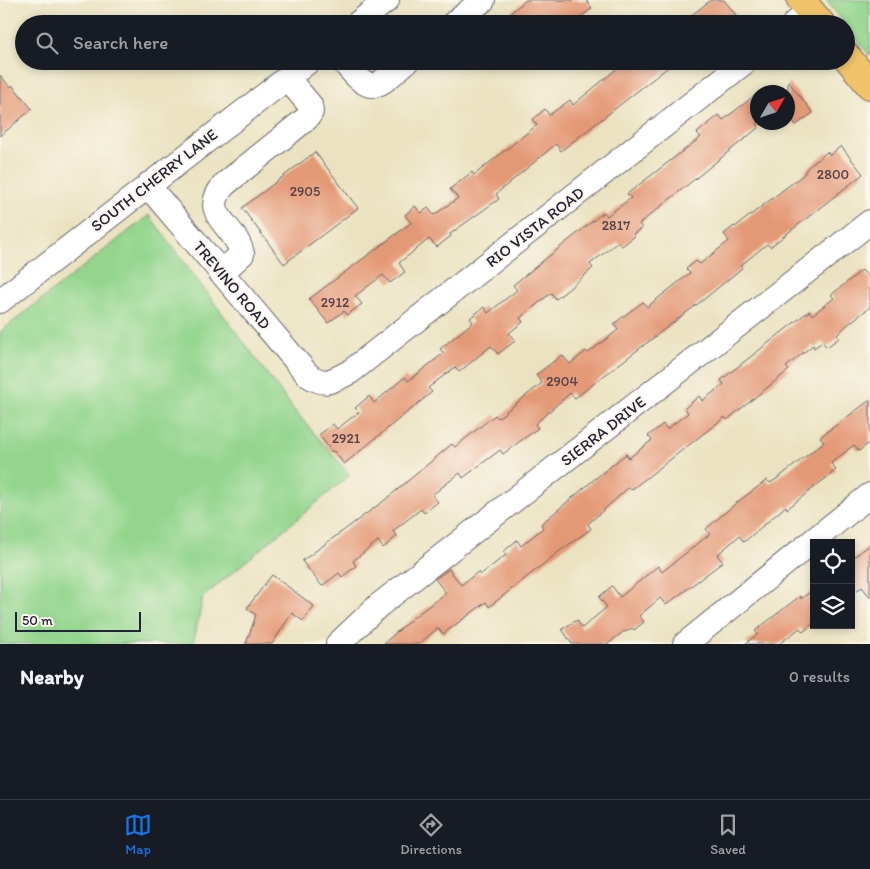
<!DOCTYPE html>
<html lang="en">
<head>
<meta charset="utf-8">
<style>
  body { margin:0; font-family:Itim,sans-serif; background:#20242c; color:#f1f3f6 }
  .controls { position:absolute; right:15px; bottom:15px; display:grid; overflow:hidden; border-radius:0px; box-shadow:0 2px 8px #0003 }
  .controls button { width:45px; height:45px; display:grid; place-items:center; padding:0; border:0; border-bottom:1px solid #363941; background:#171b24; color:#f1f3f6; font:25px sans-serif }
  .compass { position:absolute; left:750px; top:85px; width:45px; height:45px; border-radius:50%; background:#171b24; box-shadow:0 2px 8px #0003; rotate:51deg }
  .scale { position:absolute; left:15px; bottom:12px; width:126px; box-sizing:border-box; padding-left:5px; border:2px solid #22223b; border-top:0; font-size:14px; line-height:18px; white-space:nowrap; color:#22223b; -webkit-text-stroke:4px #fbf7ec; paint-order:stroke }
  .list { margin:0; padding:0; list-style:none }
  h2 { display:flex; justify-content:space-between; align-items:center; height:65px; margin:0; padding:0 20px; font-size:21px }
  h2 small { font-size:16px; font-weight:400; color:#9ea1a6 }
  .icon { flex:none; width:28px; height:28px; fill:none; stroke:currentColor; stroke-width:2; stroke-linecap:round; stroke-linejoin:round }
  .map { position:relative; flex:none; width:870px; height:644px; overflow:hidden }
  .search { position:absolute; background:#171b24; box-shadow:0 2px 8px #0003; left:15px; right:15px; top:15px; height:55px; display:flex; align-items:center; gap:12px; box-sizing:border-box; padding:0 18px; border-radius:28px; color:#9ea1a6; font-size:19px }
  .sheet { height:155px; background:#171b24 }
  nav { display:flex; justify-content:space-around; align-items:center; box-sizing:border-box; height:70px; border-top:1px solid #363941; background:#171b24; font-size:14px; color:#9ea1a6 }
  nav a { display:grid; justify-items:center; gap:2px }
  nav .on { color:#1a73e8 }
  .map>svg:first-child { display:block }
  .green { fill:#93d58d; stroke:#5a7c64 }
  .building { fill:#e49976 }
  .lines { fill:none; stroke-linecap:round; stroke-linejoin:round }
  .minor-casing { stroke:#68656a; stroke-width:26 }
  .major-casing { stroke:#68656a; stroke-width:30 }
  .minor { stroke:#fff; stroke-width:24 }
  .major { stroke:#f1c369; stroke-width:28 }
  .labels { text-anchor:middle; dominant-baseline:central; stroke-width:4; stroke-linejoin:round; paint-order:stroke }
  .number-label { font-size:14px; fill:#52404a }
  .street-label { font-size:16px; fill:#22223b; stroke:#fbf7ec }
</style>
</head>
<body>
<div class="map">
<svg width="870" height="644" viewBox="0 0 870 644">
  <rect width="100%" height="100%" fill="#fbf7ec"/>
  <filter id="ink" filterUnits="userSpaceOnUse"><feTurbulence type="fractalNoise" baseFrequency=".02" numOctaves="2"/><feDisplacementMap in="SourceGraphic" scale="10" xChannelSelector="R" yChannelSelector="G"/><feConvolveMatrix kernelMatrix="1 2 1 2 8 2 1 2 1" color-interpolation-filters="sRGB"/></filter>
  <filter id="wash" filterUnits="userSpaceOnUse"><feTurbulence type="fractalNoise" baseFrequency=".0096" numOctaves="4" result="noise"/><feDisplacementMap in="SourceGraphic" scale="20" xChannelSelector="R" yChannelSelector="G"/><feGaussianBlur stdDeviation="1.12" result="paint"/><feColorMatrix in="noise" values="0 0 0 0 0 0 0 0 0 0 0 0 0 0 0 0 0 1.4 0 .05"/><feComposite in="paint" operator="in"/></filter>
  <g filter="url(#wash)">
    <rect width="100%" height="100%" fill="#eae2c0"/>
    <path class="green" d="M826,0H870V56Z
      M149,215L294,410L350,475L203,597L193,644H0V332Z"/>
    <g id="blocks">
      <path class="building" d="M526,0H586L592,8L572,24H497Z
        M711,0H724L736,15L724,24H680Z
        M626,61H676L561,151L556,144L496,194L499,199L450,234L451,236L437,247L429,239L399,263L405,272L390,283L383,275L355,296L362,304L347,315L344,311L328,323L309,299L411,223L405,215L415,206L421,213L428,208L434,215L458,198L450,189L472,172L474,175L537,125L532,120L545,109L549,115L570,100L573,105Z
        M0,75L10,87L12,85L32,109L0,136Z
        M788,81L813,113L796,125L788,114Z
        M758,93V128L639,224L642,228L633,234L635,236L622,246L618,242L590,264L593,268L570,288L556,299L551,293L520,318L523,322L509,333L515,341L498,354L491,346L459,372L455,367L428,388L432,392L344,464L334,451L332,452L319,435L333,424L337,429L359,412L355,408L369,396L374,403L405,377L408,381L444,353L440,349L473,322L470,318L484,307L488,313L517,290L513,285L604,212L607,216L631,198L627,194L701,137L697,133L719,115L723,120Z
        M841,146L863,174L770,247L767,244L740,266L742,268L708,296L575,398L570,393L535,424L538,428L523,439L503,454L500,450L463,478L460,473L432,495L438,502L424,513L421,509L393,531L397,536L383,548L378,541L353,561L356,566L342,577L339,573L322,586L302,561L385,500L452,444L455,447L495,415L498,418L542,383L536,375L562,355L570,364L586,351L588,353L618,330L614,324L629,312L643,302L647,307L690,273L686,269L696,261L700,264L729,241L724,234L734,226L735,227L804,174L807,168L827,152L830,155Z
        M315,152L358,208L284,264L242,208Z
        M862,270L870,279V307L846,326L837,335L839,338L827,347L822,342L814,348L813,345L786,367L789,370L727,420L725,417L631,490L629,487L588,524L591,529L561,550L489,607L486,602L443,634L438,628L419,644H383L414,617L446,593L435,579L449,569L461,585L478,572L480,575L506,555L503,552L517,540L521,546L543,528L541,524L596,478L626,454L629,458L652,440L648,436L663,424L667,429L688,413L685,408L699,396L702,401L724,384L721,380L809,311L812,315L834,298L831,295Z
        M870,400V442L859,451L854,445L831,463L836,470L787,509L786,506L744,542L739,536L717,555L723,562L666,605L660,598L639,616L644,622L634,630L632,628L625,632L624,631L608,644H572L562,629L577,620L582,628L607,607L599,597L612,586L620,597L658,566L662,572L710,534L706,529L735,504L767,480L770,483L778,478L824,442L820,437Z
        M870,545V597L862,587L851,594V559Z
        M272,575L314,606L303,621L292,613L272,644H246L256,615L247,608Z
        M814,589V623L803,632L800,628L779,644H745L758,634L755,631L800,596L801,599Z"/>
    </g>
  </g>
  <g filter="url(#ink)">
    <use href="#blocks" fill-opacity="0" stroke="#68656a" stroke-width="1"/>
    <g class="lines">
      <defs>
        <path id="minor" d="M357,24L387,0
          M453,24L483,0
          M794,24L810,11
          M343,61C373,98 375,88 407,61
          M149,184L155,194L308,375C326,387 331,381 350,372L746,61
          M221,273L242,254C237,225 197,215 225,184L307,118L311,112L310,105L287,78
          M0,301L309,61
          M338,644L378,606L870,222
          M685,644L870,495"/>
        <path id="major" d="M801,0L821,24
          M846,56L870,85"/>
      </defs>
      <use href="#minor" class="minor-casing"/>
      <use href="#major" class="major-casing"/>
      <use href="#minor" class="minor"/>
      <use href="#major" class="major"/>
    </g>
  </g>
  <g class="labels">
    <g class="number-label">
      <text x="833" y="174">2800</text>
      <text x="305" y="191">2905</text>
      <text x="616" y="225">2817</text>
      <text x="335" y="302">2912</text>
      <text x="562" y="381">2904</text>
      <text x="346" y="438">2921</text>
    </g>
    <g class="street-label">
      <text transform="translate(154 180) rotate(-38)">SOUTH CHERRY LANE</text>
      <text transform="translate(535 227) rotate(-38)">RIO VISTA ROAD</text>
      <text transform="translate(232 285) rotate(50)">TREVINO ROAD</text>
      <text transform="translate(603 431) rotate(-38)">SIERRA DRIVE</text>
    </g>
  </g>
</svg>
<div class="controls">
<button><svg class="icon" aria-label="locate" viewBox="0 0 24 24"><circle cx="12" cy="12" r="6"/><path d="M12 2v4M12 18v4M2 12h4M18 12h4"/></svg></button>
<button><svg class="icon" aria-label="layers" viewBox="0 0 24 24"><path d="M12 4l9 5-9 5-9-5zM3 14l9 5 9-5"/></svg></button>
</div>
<svg class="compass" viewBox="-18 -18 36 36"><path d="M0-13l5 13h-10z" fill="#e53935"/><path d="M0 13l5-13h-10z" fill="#9ea1a6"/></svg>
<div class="scale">50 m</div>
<div class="search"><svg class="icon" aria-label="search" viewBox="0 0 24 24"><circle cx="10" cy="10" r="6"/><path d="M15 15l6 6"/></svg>Search here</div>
</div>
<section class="sheet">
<h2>Nearby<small>0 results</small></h2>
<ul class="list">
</ul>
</section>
<nav>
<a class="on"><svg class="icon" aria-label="map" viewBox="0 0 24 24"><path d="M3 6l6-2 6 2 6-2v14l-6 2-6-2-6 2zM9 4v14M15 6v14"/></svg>Map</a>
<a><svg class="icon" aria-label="directions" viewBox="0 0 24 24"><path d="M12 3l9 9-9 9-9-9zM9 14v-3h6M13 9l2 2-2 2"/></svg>Directions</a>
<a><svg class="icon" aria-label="saved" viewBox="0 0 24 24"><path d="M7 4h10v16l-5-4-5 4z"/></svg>Saved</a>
</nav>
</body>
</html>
